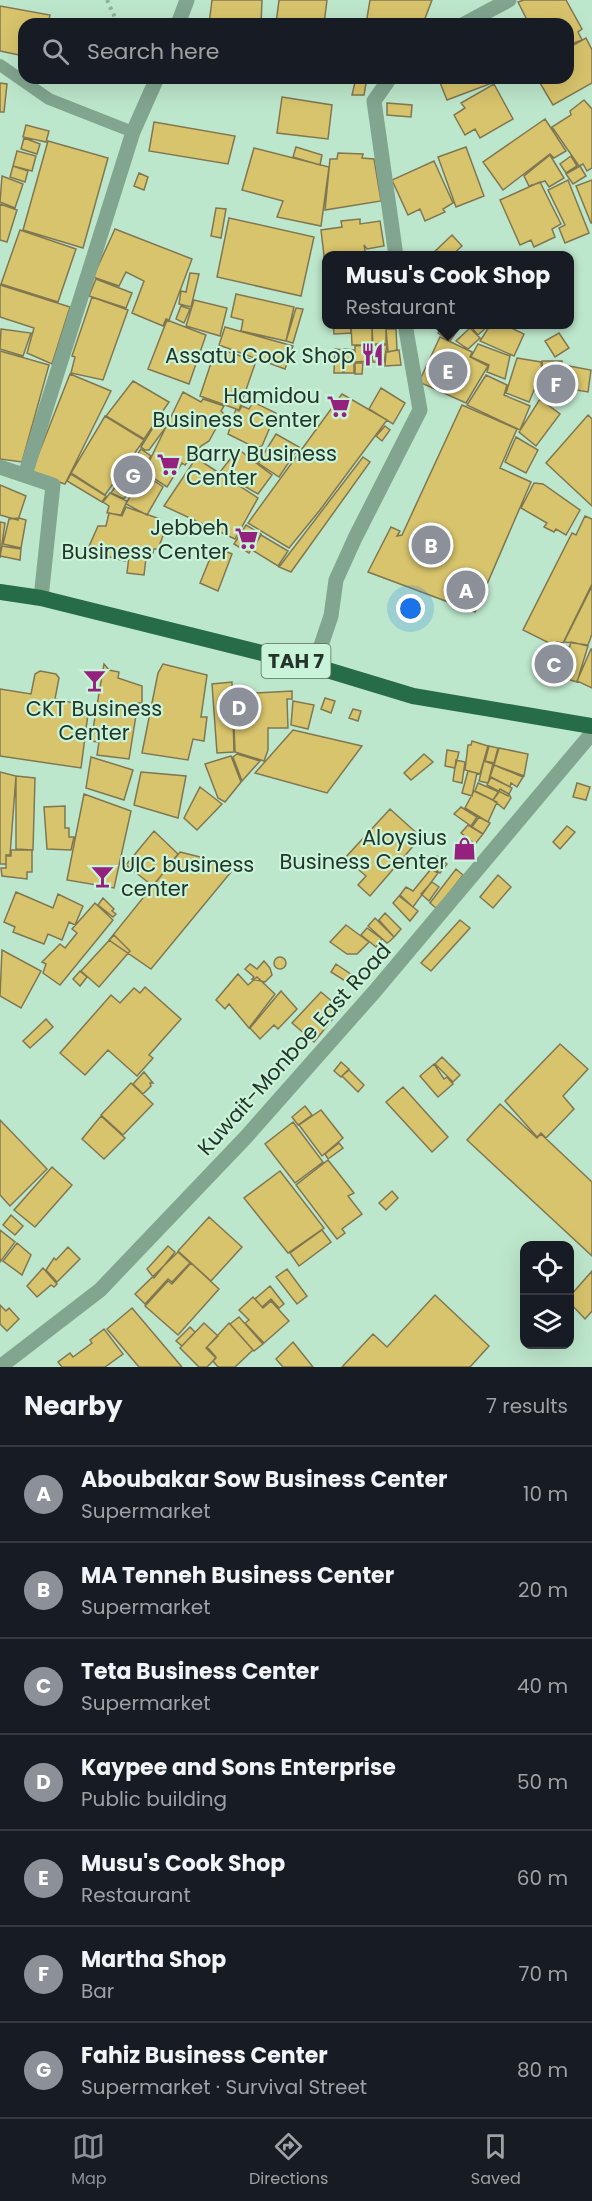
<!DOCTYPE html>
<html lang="en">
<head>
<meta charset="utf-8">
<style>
  body { margin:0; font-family:Poppins,sans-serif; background:#242831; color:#f1f3f6 }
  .controls { position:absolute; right:18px; bottom:18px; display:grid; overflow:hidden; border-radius:12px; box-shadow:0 6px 24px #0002 }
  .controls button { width:54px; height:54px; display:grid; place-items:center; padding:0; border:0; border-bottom:2px solid #363941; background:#171b24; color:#f1f3f6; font:30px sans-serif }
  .you { position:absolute; left:411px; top:609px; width:21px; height:21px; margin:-15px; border:4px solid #fff; border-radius:50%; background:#1a73e8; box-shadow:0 0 0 9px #1a73e833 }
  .badge { display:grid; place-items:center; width:39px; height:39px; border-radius:50%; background:#8c9099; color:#fff; font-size:20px; font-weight:700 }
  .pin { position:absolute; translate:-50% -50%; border:3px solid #fff; box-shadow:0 2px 6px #0006 }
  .popup { position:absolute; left:322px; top:251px; width:252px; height:78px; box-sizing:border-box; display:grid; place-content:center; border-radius:12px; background:#171b24; filter:drop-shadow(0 2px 4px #0005); font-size:20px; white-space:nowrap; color:#9ea1a6 }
  .popup b { font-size:22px; color:#f1f3f6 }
  .popup::after { content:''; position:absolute; left:50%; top:100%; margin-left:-12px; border:12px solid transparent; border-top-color:#171b24 }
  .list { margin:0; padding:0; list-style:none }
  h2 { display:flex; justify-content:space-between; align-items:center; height:78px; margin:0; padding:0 24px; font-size:26px }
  h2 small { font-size:20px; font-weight:400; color:#9ea1a6 }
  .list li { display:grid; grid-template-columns:39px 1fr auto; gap:18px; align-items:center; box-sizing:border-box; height:96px; padding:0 24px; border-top:2px solid #363941 }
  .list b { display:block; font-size:22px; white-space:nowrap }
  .list p { margin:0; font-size:20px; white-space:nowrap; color:#9ea1a6 }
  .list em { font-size:20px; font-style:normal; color:#9ea1a6 }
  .icon { flex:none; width:33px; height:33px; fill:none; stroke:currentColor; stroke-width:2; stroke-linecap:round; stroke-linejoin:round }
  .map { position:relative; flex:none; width:592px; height:1367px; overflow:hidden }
  .search { position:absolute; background:#171b24; box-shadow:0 6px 24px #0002; left:18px; right:18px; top:18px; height:66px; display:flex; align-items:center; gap:15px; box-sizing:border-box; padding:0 21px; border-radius:18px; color:#9ea1a6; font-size:22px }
  .sheet { height:750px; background:#171b24 }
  nav { display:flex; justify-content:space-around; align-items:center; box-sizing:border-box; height:84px; border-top:2px solid #363941; background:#171b24; font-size:16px; color:#9ea1a6 }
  nav a { display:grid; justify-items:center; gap:3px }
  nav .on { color:#8c9099 }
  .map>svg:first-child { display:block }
  .building { fill:#d8c46c; stroke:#807751; stroke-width:1.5 }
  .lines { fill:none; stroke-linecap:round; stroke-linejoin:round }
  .path { stroke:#8fb19b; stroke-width:4; stroke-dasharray:3 4.5; stroke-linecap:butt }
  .service { stroke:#82a58f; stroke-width:12 }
  .minor { stroke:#82a58f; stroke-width:15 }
  .tertiary { stroke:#82a58f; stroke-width:15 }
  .trunk { stroke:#276c48; stroke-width:16 }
  .labels { text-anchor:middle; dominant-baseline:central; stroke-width:4.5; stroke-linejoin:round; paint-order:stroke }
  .shield { fill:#caf4d9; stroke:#566e5e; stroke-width:1.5 }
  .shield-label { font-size:20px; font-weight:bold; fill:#24342a }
  .poi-label { font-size:21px; fill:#24342a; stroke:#caf4d9; text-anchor:end }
  .street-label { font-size:21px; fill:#24342a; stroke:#caf4d9 }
</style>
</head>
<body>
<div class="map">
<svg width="592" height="1367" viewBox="0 0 592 1367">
  <rect width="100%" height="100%" fill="#bde7cc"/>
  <path class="building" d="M212,0H262L261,24H209Z
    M279,0H327L324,24H276Z
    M370,0H432L424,21L416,19L414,24H366Z
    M524,0H566L582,29L578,32L582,40L568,45V24H524L528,22L518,2Z
    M0,6L50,15L48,24H24V56L0,51Z
    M586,38L592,50V83L553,105L537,78H568V48Z
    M356,78H367L364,95H352Z
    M445,78H490L492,83L447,100L439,80Z
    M0,83L7,84L4,112H0Z
    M494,84L513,119L480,138L475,129L465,135L454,115L465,108L461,103Z
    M282,97L332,105L328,139L277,133Z
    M584,100L592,109V168L587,171L583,164L579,166L552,127L571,115L570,111Z
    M387,103L412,105L411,117L387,115Z
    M545,119L566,151L554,158L550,154L503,190L483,162Z
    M154,122L235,136L228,164L149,151Z
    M26,125L49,131L46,142L23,137Z
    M24,138L40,144L37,154L21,149Z
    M48,141L108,158L83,248L23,230Z
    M296,147L322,155L320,165L293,157Z
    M466,147L484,196L456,207L438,157Z
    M254,148L329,167L321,226L277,217L283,201L242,190Z
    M17,151L36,156L32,171L13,166Z
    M338,153L363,154L362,158L374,159L381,201L325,210L330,159H337Z
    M550,155L564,178L549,187L545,181L529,186L524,176Z
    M571,156L577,166L566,173L560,164Z
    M434,161L453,203L443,209L445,212L425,221L420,209L408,215L392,180Z
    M13,166L28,171L25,182L10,177Z
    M580,166L586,176L573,184L566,174Z
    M139,173L148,177L144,190L134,186Z
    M2,176L23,184L15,208L0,202Z
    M568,180L589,233L565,243L559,228L565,225L548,190Z
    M592,180V223H591L576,186Z
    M540,182L561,224L552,229L555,237L534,247L531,240L520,245L500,200Z
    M0,204L17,210L7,242L0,240Z
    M216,208L226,209L221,238L211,236Z
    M229,218L314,237L301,296L217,277Z
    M360,219V224L380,221L384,246L367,249L364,245L366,256H326V273L321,230L342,227L341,221Z
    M115,229L192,259L169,320L166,319L163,326L132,313L144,281L126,272L119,286L93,277Z
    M20,230L76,249L58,302L1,284Z
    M452,235L462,246L451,256H430Z
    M190,273L199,274L191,307L179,304L181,291L186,292Z
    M96,279L132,293L126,308L89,296Z
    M0,285L70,307L52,364L27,353L34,328L0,317Z
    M236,294L294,307L286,341L241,331L243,320L231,317Z
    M92,297L128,310L103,380L71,373L75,357L72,356Z
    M194,300L227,308L220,336L186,326Z
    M181,306L190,309L184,323L176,319Z
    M296,308L303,309L293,343L286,341Z
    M167,320L206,335L189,384L148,369Z
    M333,324H350L351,333L334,334Z
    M351,324H369L372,328V345H352Z
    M443,324H462L450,341L438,333Z
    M476,324H490L478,335L472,328Z
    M491,324H503L524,334L514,356L480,341Z
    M225,327L293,346L285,369L219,345Z
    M372,328H386V344H373Z
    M470,328L480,338L468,349L456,341Z
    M1,329L31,333L23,356L0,349Z
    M386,329H396L397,350L388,352Z
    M559,333L569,348L555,357L545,341Z
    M440,337L472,352L470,357L488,366L466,403L419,382Z
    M478,344L510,356L505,379L487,372L489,365L471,357Z
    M368,345L369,361L355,362V346Z
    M372,345H387L384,362H373Z
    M216,348L256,361L239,410L200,396Z
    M335,349L344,350L343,373H334Z
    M344,349L354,350V373H344Z
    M399,350L401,365L385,366L386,352Z
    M0,351L49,365L22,462L0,459Z
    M517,358L541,362L542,371L529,402L506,393Z
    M542,361H562V389L544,390Z
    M355,363H363L362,374H355Z
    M569,366L591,370L588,392L564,388Z
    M70,374L111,391L65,484L31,473Z
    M486,375L507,385L504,395L530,406L520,430L467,405Z
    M133,381L169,402L144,439L106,416Z
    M381,388L405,403L393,424L369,409Z
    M183,392L201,402L203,399L224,406L221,411L224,414L209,441L201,446L185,465L182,463L167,487L144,472Z
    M342,394L387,420L320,510L289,548L248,523Z
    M540,399L560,414L536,446L519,432Z
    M253,402L276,413L262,446L256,448L228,434L236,409L239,411L242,406L249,409Z
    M462,405L517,429L500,468L531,482L475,612L368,572L391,527L400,531L397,536L402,535Z
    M588,415L592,419V506L546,463Z
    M105,416L144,440L105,495L71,473Z
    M157,421L166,427L149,450H145L141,447Z
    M385,426L390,430L382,441L376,436Z
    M276,434L299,447L279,477L258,463Z
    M516,437L538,450L526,473L505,462Z
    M141,449L151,456L124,499L111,493Z
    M238,449L272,475L258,494L220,472Z
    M363,457L370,462L291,572L279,567Z
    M196,458L258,498L235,539L164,506Z
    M143,473L163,487L147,515L126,504Z
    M71,474L106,496L102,502L67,481Z
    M534,483L543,484L580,510L566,535L556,529L554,532L544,527L547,523L521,508Z
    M0,485L26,496L18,520L0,515Z
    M110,493L127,501L121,515L107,513L109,506L103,502Z
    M126,507L160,519L158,527L166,528L158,549H154L151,559L127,553L125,561L87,551L98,526H106L109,513L122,516Z
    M585,516L592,519V584L563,643L557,642L555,646L523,630L572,533L576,535Z
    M19,518L26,520L21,548L3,544L9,519Z
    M0,522L5,523L0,558Z
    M246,525L261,534L249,553L234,544Z
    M261,535L288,551L278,566L252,550Z
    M2,546L21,549L20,560L0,556Z
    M218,548L232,554L218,591L200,583L211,556L214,557Z
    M129,556L146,558L144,575L127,573Z
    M592,586V634L588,645L564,642Z
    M571,642L588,646L577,682L561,677Z
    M558,643L568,647L560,679L543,674L551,645L556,647Z
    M591,649H592V688L577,681Z
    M104,664L109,670L119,672L118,678L142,686V703H138L129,759L97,755L99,742L91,741Z
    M163,664L207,675L201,717H207L204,741L193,739L188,760L142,753L158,673Z
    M40,671L56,674L59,678L55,699L89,706L81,768L0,756V689L31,694L35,674Z
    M232,682L234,752L217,753L212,684Z
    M292,691V699H287L288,728H268V750L264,761L235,752L233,698L256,693Z
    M325,698L335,701L331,713L321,709Z
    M293,701L314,705L308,729L291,725Z
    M353,709L361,711L358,721L349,718Z
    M293,730L362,746L327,793L255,773Z
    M472,741L488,746L480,774L465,770L468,745H471Z
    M489,746L498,748L494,763L485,761Z
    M499,748L528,754L524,776L494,765Z
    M447,750L459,752L455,768L445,766Z
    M237,754L260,761L242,781L233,757Z
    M424,754L433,762L411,780L404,773Z
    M231,756L241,782L225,802L218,798L205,764Z
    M91,757L133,770L124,800L86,788Z
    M456,760L465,762L462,783L453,781Z
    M484,761L493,764L488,783L479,781Z
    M494,765L523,777L517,787L511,783L510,787L490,777Z
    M468,771L477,773L472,796L462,793Z
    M0,772L16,776L10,855H6V864H0Z
    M141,772L186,776L178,818L134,805Z
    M16,776L35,778L33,850L16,849Z
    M491,777L512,788L508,796L487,785Z
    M478,783L499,792L493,800L475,791Z
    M577,783L590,787L586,800L573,797Z
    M200,787L222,804L197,830L184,818Z
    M500,789L509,794L511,798L504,809L493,800Z
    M474,791L497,802L488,822L465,808Z
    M84,794L131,811L114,888L67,880Z
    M65,806V828H69V837H74L71,850L47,849L44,807Z
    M461,807L477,817L471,826L454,814Z
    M390,809L421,837L370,896L358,885L366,876L345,858Z
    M479,817L490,823L483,834L472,827Z
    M468,825L483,834L475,844L461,833Z
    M567,826L575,832L560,849L553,842Z
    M154,831L178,854L153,886L126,865Z
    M11,850H32V872H27V879L2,876L1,868H6V856H11Z
    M180,852L236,866L151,969L109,940Z
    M437,856L447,864L440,873L429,865Z
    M431,869L438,873L413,907L400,895L406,887L413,891Z
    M456,869L463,875L437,909L430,903Z
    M498,875L511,887L493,908L480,897Z
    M432,882L439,887L429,901L421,894Z
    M16,892L53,908L58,894L83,906L75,925L69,922L62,940L48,934L44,944L13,932L15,927L4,922Z
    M399,896L418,911L410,921L393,903Z
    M103,898L114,909L112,911L116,914L113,917L98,905Z
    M95,903L113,920L60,985L43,973L46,964L42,962L60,944L65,948L77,933L72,929Z
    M385,913L401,929L394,937L379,920Z
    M375,918L394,937L390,941L387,943L368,926Z
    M460,920L470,928L431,971L421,963Z
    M346,925L369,942L357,954H347L330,942Z
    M367,928L382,939L376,947L361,935Z
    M114,935L130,951L99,987L81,971Z
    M2,950L41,971L21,1008L0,996Z
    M274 963a6 6 0 1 1 12 0a6 6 0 1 1-12 0Z
    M264,961L270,968L272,975L265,982L252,979L254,977L245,969L250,964L257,969Z
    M336,964L355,977L350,984L331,972Z
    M80,971L87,977L80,986L73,979Z
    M238,974L248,985L257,977L275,994L249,1028L229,1004L225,1009L216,1000Z
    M145,987L181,1019L149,1055L153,1058L137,1076L108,1050L85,1075L60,1053L111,995L120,1003L134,988L140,993Z
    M281,991L297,1009L278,1029L274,1025L260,1039L250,1028Z
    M321,992L341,1009L314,1042L292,1023Z
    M46,1019L53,1027L30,1048L23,1041Z
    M560,1044L588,1069L563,1096L574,1109L546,1138L541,1133L537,1137L505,1101Z
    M442,1057L460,1075L453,1082L435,1064Z
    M341,1062L349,1069L341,1077L334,1071Z
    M434,1064L444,1079L447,1077L453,1084L438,1097L420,1076Z
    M349,1070L364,1085L358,1092L342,1076Z
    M144,1072L153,1083H150L151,1086L143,1094L133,1084Z
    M131,1083L153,1104L123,1135L101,1115Z
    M403,1087L448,1137L432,1152L386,1102Z
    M500,1104L537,1138L541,1134L592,1182V1256L467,1140Z
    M305,1106L312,1115L298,1125L292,1117Z
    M321,1110L343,1138L322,1156L299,1125Z
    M101,1116L125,1138L104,1159L82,1139Z
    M0,1120L47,1169L10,1206L0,1195Z
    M293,1122L323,1162L295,1183L265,1144Z
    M339,1143L343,1148L328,1159L325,1154Z
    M328,1160L354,1193L348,1196L362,1214L342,1229L345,1233L337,1239L296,1185Z
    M52,1167L72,1185L35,1227L14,1210Z
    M280,1171L324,1228L288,1253L244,1198Z
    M392,1191L398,1198L386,1210L379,1203Z
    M11,1215L23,1226L15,1235L3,1225Z
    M209,1217L242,1247L211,1281L178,1251Z
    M0,1230L15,1242L0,1262Z
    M322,1230L331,1242L299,1266L290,1253Z
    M17,1243L31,1255L22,1275L3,1261Z
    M168,1246L175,1252L154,1278L147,1269Z
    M68,1247L80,1259L57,1282L46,1270L54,1258L56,1260Z
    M178,1252L190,1263L172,1282L168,1279L145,1304L135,1294Z
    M191,1263L219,1289L178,1335L145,1306L168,1281L172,1284Z
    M43,1268L57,1284L54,1287L51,1285L37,1297L27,1286Z
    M287,1269L307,1296L297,1304L276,1277Z
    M592,1271V1311L585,1319L570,1303V1296Z
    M270,1286L284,1304L279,1308L271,1299L262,1307L255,1299Z
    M435,1295L489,1346L470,1367H342L373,1334L387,1347Z
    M253,1297L263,1308L271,1301L289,1321L264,1343L245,1323L249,1320L239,1310Z
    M0,1305L6,1311L9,1308L19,1319L7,1331L0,1324Z
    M132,1308L182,1367H139L107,1329Z
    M239,1317L263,1344L254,1351L230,1324Z
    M204,1323L218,1336L206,1348L216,1358L207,1367H199L180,1348Z
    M229,1323L253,1350L235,1367H218L213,1361L216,1357L207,1347Z
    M190,1327L195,1332L182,1346L176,1341Z
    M104,1329L123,1354L105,1367H62L58,1362L70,1353L73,1357L92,1343L90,1340Z
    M293,1342L313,1367H283L276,1359Z"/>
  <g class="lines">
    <path class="path" d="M107,0L118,24"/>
    <path class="service" d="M0,65L49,99L133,132"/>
    <path class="minor" d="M178,24L187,0
      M464,24L509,0
      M390,78L374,101L396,256
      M0,467L53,485L41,598
      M25,475L133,132L157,78
      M314,666L331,616L336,580L355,538L420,410L405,324"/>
    <path class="tertiary" d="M0,1367L100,1290L246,1137L375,991L592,733"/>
    <path class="trunk" d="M0,592L41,598L314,666L413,696L592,726"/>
  </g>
  <defs>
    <symbol id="restaurant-bare" viewBox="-9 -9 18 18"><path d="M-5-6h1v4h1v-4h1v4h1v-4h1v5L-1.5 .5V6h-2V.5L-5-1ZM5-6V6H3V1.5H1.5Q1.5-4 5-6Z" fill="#95217f" stroke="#caf4d9" stroke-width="2.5" paint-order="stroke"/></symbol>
    <symbol id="supermarket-bare" viewBox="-9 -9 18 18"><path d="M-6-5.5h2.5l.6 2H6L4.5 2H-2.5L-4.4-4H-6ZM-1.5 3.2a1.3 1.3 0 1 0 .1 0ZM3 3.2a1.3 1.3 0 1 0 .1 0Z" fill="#95217f" stroke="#caf4d9" stroke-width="2.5" paint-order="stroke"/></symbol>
    <symbol id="bar-bare" viewBox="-9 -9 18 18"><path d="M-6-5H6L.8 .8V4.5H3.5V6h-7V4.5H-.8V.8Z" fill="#95217f" stroke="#caf4d9" stroke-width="2.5" paint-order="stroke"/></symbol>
    <symbol id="shop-bare" viewBox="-9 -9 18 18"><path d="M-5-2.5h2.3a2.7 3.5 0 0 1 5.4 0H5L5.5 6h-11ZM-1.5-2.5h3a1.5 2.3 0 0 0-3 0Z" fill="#95217f" stroke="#caf4d9" stroke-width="2.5" paint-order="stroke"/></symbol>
  </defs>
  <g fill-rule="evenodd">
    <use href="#restaurant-bare" x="356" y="338" width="33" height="33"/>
    <use href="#supermarket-bare" x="322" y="390" width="33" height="33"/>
    <use href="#supermarket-bare" x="152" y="448" width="33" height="33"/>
    <use href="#supermarket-bare" x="230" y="522" width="33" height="33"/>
    <use href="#bar-bare" x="78" y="664" width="33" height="33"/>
    <use href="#shop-bare" x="448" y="832" width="33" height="33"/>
    <use href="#bar-bare" x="86" y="860" width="33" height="33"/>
  </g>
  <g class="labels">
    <rect class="shield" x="261.5" y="644" width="69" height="34" rx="4.5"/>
    <g class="shield-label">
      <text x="296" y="661">TAH 7</text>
    </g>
    <g class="poi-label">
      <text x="355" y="355">Assatu Cook Shop</text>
      <text x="320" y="395">Hamidou<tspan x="320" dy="24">Business Center</tspan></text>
      <text x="186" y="453" text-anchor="start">Barry Business<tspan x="186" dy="24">Center</tspan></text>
      <text x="229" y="527">Jebbeh<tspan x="229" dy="24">Business Center</tspan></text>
      <text x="94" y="708" text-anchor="middle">CKT Business<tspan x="94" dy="24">Center</tspan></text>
      <text x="447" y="837">Aloysius<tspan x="447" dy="24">Business Center</tspan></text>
      <text x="121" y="864" text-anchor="start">UIC business<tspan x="121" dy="24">center</tspan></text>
    </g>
    <g class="street-label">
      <text transform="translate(294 1049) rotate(-48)">Kuwait-Monboe East Road</text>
    </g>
  </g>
</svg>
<div class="controls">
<button><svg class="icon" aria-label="locate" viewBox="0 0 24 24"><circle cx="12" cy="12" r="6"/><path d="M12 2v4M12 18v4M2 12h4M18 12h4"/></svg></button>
<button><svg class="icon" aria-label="layers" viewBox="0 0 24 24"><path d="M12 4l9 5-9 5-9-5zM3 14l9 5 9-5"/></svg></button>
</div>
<div class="you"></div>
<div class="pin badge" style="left:466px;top:590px">A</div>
<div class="pin badge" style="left:431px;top:545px">B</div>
<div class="pin badge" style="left:554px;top:664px">C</div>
<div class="pin badge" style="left:239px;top:707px">D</div>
<div class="pin badge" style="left:448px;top:371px">E</div>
<div class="popup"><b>Musu's Cook Shop</b>Restaurant</div>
<div class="pin badge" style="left:556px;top:384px">F</div>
<div class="pin badge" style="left:133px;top:475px">G</div>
<div class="search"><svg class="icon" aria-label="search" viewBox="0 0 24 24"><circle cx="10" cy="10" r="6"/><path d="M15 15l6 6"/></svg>Search here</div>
</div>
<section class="sheet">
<h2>Nearby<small>7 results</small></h2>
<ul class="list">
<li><span class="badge">A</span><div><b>Aboubakar Sow Business Center</b><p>Supermarket</p></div><em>10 m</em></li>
<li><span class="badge">B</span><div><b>MA Tenneh Business Center</b><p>Supermarket</p></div><em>20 m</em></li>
<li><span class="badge">C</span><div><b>Teta Business Center</b><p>Supermarket</p></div><em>40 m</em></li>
<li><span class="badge">D</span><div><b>Kaypee and Sons Enterprise</b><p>Public building</p></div><em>50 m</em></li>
<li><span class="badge">E</span><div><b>Musu's Cook Shop</b><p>Restaurant</p></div><em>60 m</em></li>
<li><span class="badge">F</span><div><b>Martha Shop</b><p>Bar</p></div><em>70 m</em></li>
<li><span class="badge">G</span><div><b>Fahiz Business Center</b><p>Supermarket · Survival Street</p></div><em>80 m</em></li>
</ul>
</section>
<nav>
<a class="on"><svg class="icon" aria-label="map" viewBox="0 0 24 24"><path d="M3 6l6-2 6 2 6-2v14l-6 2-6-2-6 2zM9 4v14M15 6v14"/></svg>Map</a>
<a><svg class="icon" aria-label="directions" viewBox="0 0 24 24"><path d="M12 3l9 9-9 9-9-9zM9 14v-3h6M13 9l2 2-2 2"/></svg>Directions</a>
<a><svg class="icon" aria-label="saved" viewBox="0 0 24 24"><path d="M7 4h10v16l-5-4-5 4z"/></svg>Saved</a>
</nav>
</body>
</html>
